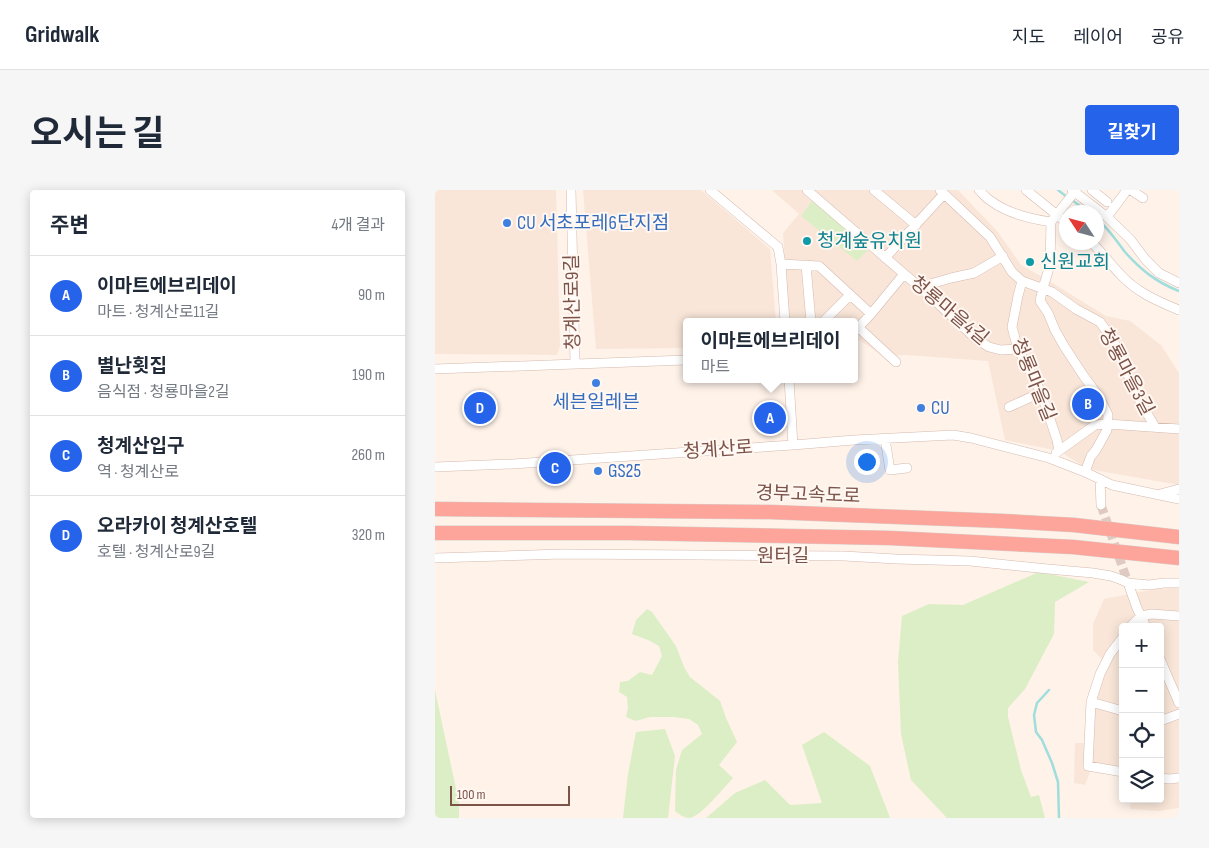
<!DOCTYPE html>
<html lang="ko">
<head>
<meta charset="utf-8">
<style>
  body { margin:0; font-family:"Sofia Sans Condensed","Noto Sans KR",sans-serif; background:#f6f6f7; color:#1f2937 }
  .controls { position:absolute; right:15px; bottom:15px; display:grid; overflow:hidden; border-radius:5px; box-shadow:0 2px 12px #0003 }
  .controls button { width:45px; height:45px; display:grid; place-items:center; padding:0; border:0; border-bottom:1px solid #e0e1e3; background:#fff; color:#1f2937; font:25px sans-serif }
  .compass { position:absolute; left:624px; top:15px; width:45px; height:45px; border-radius:50%; background:#fff; box-shadow:0 2px 12px #0003; rotate:306deg }
  .scale { position:absolute; left:15px; bottom:12px; width:120px; box-sizing:border-box; padding-left:5px; border:2px solid #7c5349; border-top:0; font-size:14px; line-height:18px; white-space:nowrap; color:#7c5349; -webkit-text-stroke:4px #fff7f1; paint-order:stroke }
  .you { position:absolute; left:431px; top:271px; width:18px; height:18px; margin:-12px; border:4px solid #fff; border-radius:50%; background:#1a73e8; box-shadow:0 0 0 8px #1a73e833 }
  .badge { display:grid; place-items:center; width:32px; height:32px; border-radius:50%; background:#2563eb; color:#fff; font-size:16px; font-weight:700 }
  .pin { position:absolute; translate:-50% -50%; border:2px solid #fff; box-shadow:0 1px 5px #0006 }
  .popup { position:absolute; left:248px; top:128px; width:175px; height:65px; box-sizing:border-box; display:grid; place-content:center; border-radius:5px; background:#fff; filter:drop-shadow(0 1px 4px #0005); font-size:16px; white-space:nowrap; color:#747a83 }
  .popup b { font-size:19px; color:#1f2937 }
  .popup::after { content:''; position:absolute; left:50%; top:100%; margin-left:-10px; border:10px solid transparent; border-top-color:#fff }
  .list { margin:0; padding:0; list-style:none }
  h2 { display:flex; justify-content:space-between; align-items:center; height:65px; margin:0; padding:0 20px; font-size:21px }
  h2 small { font-size:16px; font-weight:400; color:#747a83 }
  .list li { display:grid; grid-template-columns:32px 1fr auto; gap:15px; align-items:center; box-sizing:border-box; height:80px; padding:0 20px; border-top:1px solid #e0e1e3 }
  .list b { display:block; font-size:19px; white-space:nowrap }
  .list p { margin:0; font-size:16px; white-space:nowrap; color:#747a83 }
  .list em { font-size:16px; font-style:normal; color:#747a83 }
  .icon { flex:none; width:28px; height:28px; fill:none; stroke:currentColor; stroke-width:2; stroke-linecap:round; stroke-linejoin:round }
  .map { position:relative; flex:none; width:744px; height:628px; overflow:hidden; border-radius:5px }
  header { display:flex; align-items:center; gap:30px; box-sizing:border-box; height:70px; padding:0 25px; background:#fff; border-bottom:1px solid #e0e1e3 }
  header strong { font-size:24px }
  nav { display:flex; gap:28px; margin-inline-start:auto; font-size:18px }
  .intro { display:flex; align-items:center; justify-content:space-between; box-sizing:border-box; height:120px; padding:0 30px }
  h1 { margin:0; font-size:35px }
  .button { padding:12px 22px; border-radius:5px; background:#2563eb; color:#fff; font-size:18px; font-weight:700 }
  main { display:flex; gap:30px; padding:0 30px }
  aside { flex:1; background:#fff; border-radius:5px; box-shadow:0 2px 12px #0003 }
  .map>svg:first-child { display:block }
  .residential { fill:#f9e6d9 }
  .green { fill:#dceec5 }
  .lines { fill:none; stroke-linecap:round; stroke-linejoin:round }
  .stream { stroke:#a0dddd; stroke-width:2.5 }
  .minor-tunnel { stroke:#decac1; stroke-width:9; stroke-dasharray:9 4.5; stroke-linecap:butt }
  .minor-casing { stroke:#d4baaf; stroke-width:10 }
  .highway-casing { stroke:#dacfcc; stroke-width:15 }
  .minor { stroke:#fff; stroke-width:9 }
  .highway { stroke:#fda59b; stroke-width:14 }
  .shop-dot { fill:#3f7fe0; stroke:#fff7f1; stroke-width:2 }
  .culture-dot { fill:#0f9aa8; stroke:#fff7f1; stroke-width:2 }
  .labels { text-anchor:middle; dominant-baseline:central; stroke-width:4; stroke-linejoin:round; paint-order:stroke }
  .shop-label { font-size:19px; fill:#366cbe; stroke:#fff7f1; text-anchor:start }
  .culture-label { font-size:19px; fill:#0d838f; stroke:#fff7f1; text-anchor:start }
  .street-label { font-size:19px; fill:#7c5349; stroke:#fff7f1 }
</style>
</head>
<body>
<header>
<strong>Gridwalk</strong>
<nav><a>지도</a><a>레이어</a><a>공유</a></nav>
</header>
<div class="intro"><h1>오시는 길</h1><a class="button">길찾기</a></div>
<main>
<aside>
<h2>주변<small>4개 결과</small></h2>
<ul class="list">
<li><span class="badge">A</span><div><b>이마트에브리데이</b><p>마트 · 청계산로11길</p></div><em>90 m</em></li>
<li><span class="badge">B</span><div><b>별난횟집</b><p>음식점 · 청룡마을2길</p></div><em>190 m</em></li>
<li><span class="badge">C</span><div><b>청계산입구</b><p>역 · 청계산로</p></div><em>260 m</em></li>
<li><span class="badge">D</span><div><b>오라카이 청계산호텔</b><p>호텔 · 청계산로9길</p></div><em>320 m</em></li>
</ul>
</aside>
<div class="map">
<svg width="744" height="628" viewBox="0 0 744 628">
  <rect width="100%" height="100%" fill="#fef2e9"/>
  <path class="residential" d="M0,0H121L125,156L122,165L0,164Z
    M148,0H266L335,59L341,132H251V158L161,159Z
    M337,0H523L563,42L586,75L611,89L671,126L695,131L726,155L744,183V295L653,279L624,261L570,250L553,171L471,165L448,166L424,150L419,154V132H354L348,43L364,24Z
    M744,397V618L724,621L695,619L696,609H725V437H688V584L656,579L650,595L639,593L640,553H652L654,509L669,471L658,460V434L669,409L715,400Z"/>
  <path class="green" d="M377,11L435,58L422,71L366,26Z
    M604,382L654,392L620,412L619,444L590,499L573,518V527L586,580L596,607L604,605L610,628H512L476,590L466,544L463,472L467,426L494,414L528,415Z
    M212,419L217,422L241,456L249,477L255,487L285,511L291,528L302,552L284,575L298,588C290,596 265,628 254,628C249,628 244,624 240,621L241,580L247,560L267,544L263,535L254,529L238,527H215L201,531L191,527L193,518L192,507L184,502L185,492L193,491L205,482L217,485L227,466L224,456L213,450L197,444L201,430Z
    M0,500L24,613V628H0Z
    M230,539L240,566L233,628H188L193,584L201,542Z
    M389,542L435,576L455,628H271L300,603L330,590L355,615L387,613L367,555Z"/>
  <g class="lines">
    <path class="stream" d="M623,0L632,7
      M637,10L653,22
      M662,29C673,38 681,50 690,62C706,80 721,92 744,101
      M614,500L602,513L599,525L601,542L607,550L617,573L623,592L624,628"/>
    <path class="minor-tunnel" d="M666,315L693,393"/>
    <defs>
      <path id="minor" d="M136,0L140,173
        M275,0L343,57L346,74L350,132
        M372,0L496,107L540,148L554,157L566,160L583,159
        M439,0L481,35
        M505,0L555,47L577,82L587,91L617,102L641,119L665,132L678,150L702,206L720,237
        M544,0C548,4 551,8 556,11C572,23 596,29 616,32
        M591,0L632,33
        M637,0L672,27L695,49L710,69L724,83L744,93
        M641,0L616,32L615,75L608,98L605,111L613,123L620,140L629,156L648,185L664,207L673,225L672,240L661,260L656,266L650,282
        M657,0L672,12
        M696,0L708,8
        M672,27L692,0
        M656,52C667,62 675,74 685,84C701,102 722,111 744,120
        M450,68L509,4
        M346,74L384,76L436,124
        M371,75L376,132
        M587,91L583,106L577,137L583,159L602,194L612,220L622,250L624,261
        M485,97L516,88L539,83L568,66
        M388,132L415,105
        M424,138L461,172
        M419,142L436,124L469,84
        M0,179L251,170
        M354,189L358,255
        M574,217L605,203
        M450,249L455,280L472,278
        M621,263L660,235L673,234L744,239
        M0,277L78,274L358,255L419,250L518,245L536,248L614,268L650,282L677,295L744,309
        M665,289L666,315
        M725,304L744,299
        M0,368L128,364L409,366L461,369L535,371L613,379L658,383L676,386L687,390L693,393L714,395L729,393H744
        M693,393L702,418L711,437
        M695,437L706,426L717,424L744,426
        M688,447L675,464L665,484L656,512L653,576L688,582
        M725,469L744,513
        M656,512L688,521
        M725,531L744,524
        M725,588L734,589L744,588"/>
      <path id="highway" d="M0,319L335,322L568,331L639,335L744,347
        M0,343H194L455,348L638,357L744,368"/>
    </defs>
    <use href="#minor" class="minor-casing"/>
    <use href="#highway" class="highway-casing"/>
    <use href="#minor" class="minor"/>
    <use href="#highway" class="highway"/>
  </g>
  <g class="shop-dot">
    <circle cx="72" cy="33" r="5"/>
    <circle cx="161" cy="193" r="5"/>
    <circle cx="486" cy="218" r="5"/>
    <circle cx="163" cy="281" r="5"/>
  </g>
  <g class="culture-dot">
    <circle cx="372" cy="51" r="5"/>
    <circle cx="595" cy="72" r="5"/>
  </g>
  <g class="labels">
    <g class="shop-label">
      <text x="82" y="33">CU 서초포레6단지점</text>
      <text x="161" y="212" text-anchor="middle">세븐일레븐</text>
      <text x="496" y="218">CU</text>
      <text x="173" y="281">GS25</text>
    </g>
    <g class="culture-label">
      <text x="382" y="51">청계숲유치원</text>
      <text x="605" y="72">신원교회</text>
    </g>
    <g class="street-label">
      <text transform="translate(138 112) rotate(-91)">청계산로9길</text>
      <text transform="translate(514 121) rotate(40)">청룡마을4길</text>
      <text transform="translate(691 182) rotate(62)">청룡마을3길</text>
      <text transform="translate(598 190) rotate(68)">청룡마을길</text>
      <text transform="translate(283 260) rotate(-4)">청계산로</text>
      <text transform="translate(373 305) rotate(2)">경부고속도로</text>
      <text x="348" y="366">원터길</text>
    </g>
  </g>
</svg>
<div class="controls">
<button>+</button>
<button>−</button>
<button><svg class="icon" aria-label="locate" viewBox="0 0 24 24"><circle cx="12" cy="12" r="6"/><path d="M12 2v4M12 18v4M2 12h4M18 12h4"/></svg></button>
<button><svg class="icon" aria-label="layers" viewBox="0 0 24 24"><path d="M12 4l9 5-9 5-9-5zM3 14l9 5 9-5"/></svg></button>
</div>
<svg class="compass" viewBox="-18 -18 36 36"><path d="M0-13l5 13h-10z" fill="#e53935"/><path d="M0 13l5-13h-10z" fill="#747a83"/></svg>
<div class="scale">100 m</div>
<div class="you"></div>
<div class="pin badge" style="left:335px;top:228px">A</div>
<div class="popup"><b>이마트에브리데이</b>마트</div>
<div class="pin badge" style="left:653px;top:214px">B</div>
<div class="pin badge" style="left:120px;top:278px">C</div>
<div class="pin badge" style="left:45px;top:218px">D</div>
</div>
</main>
</body>
</html>
